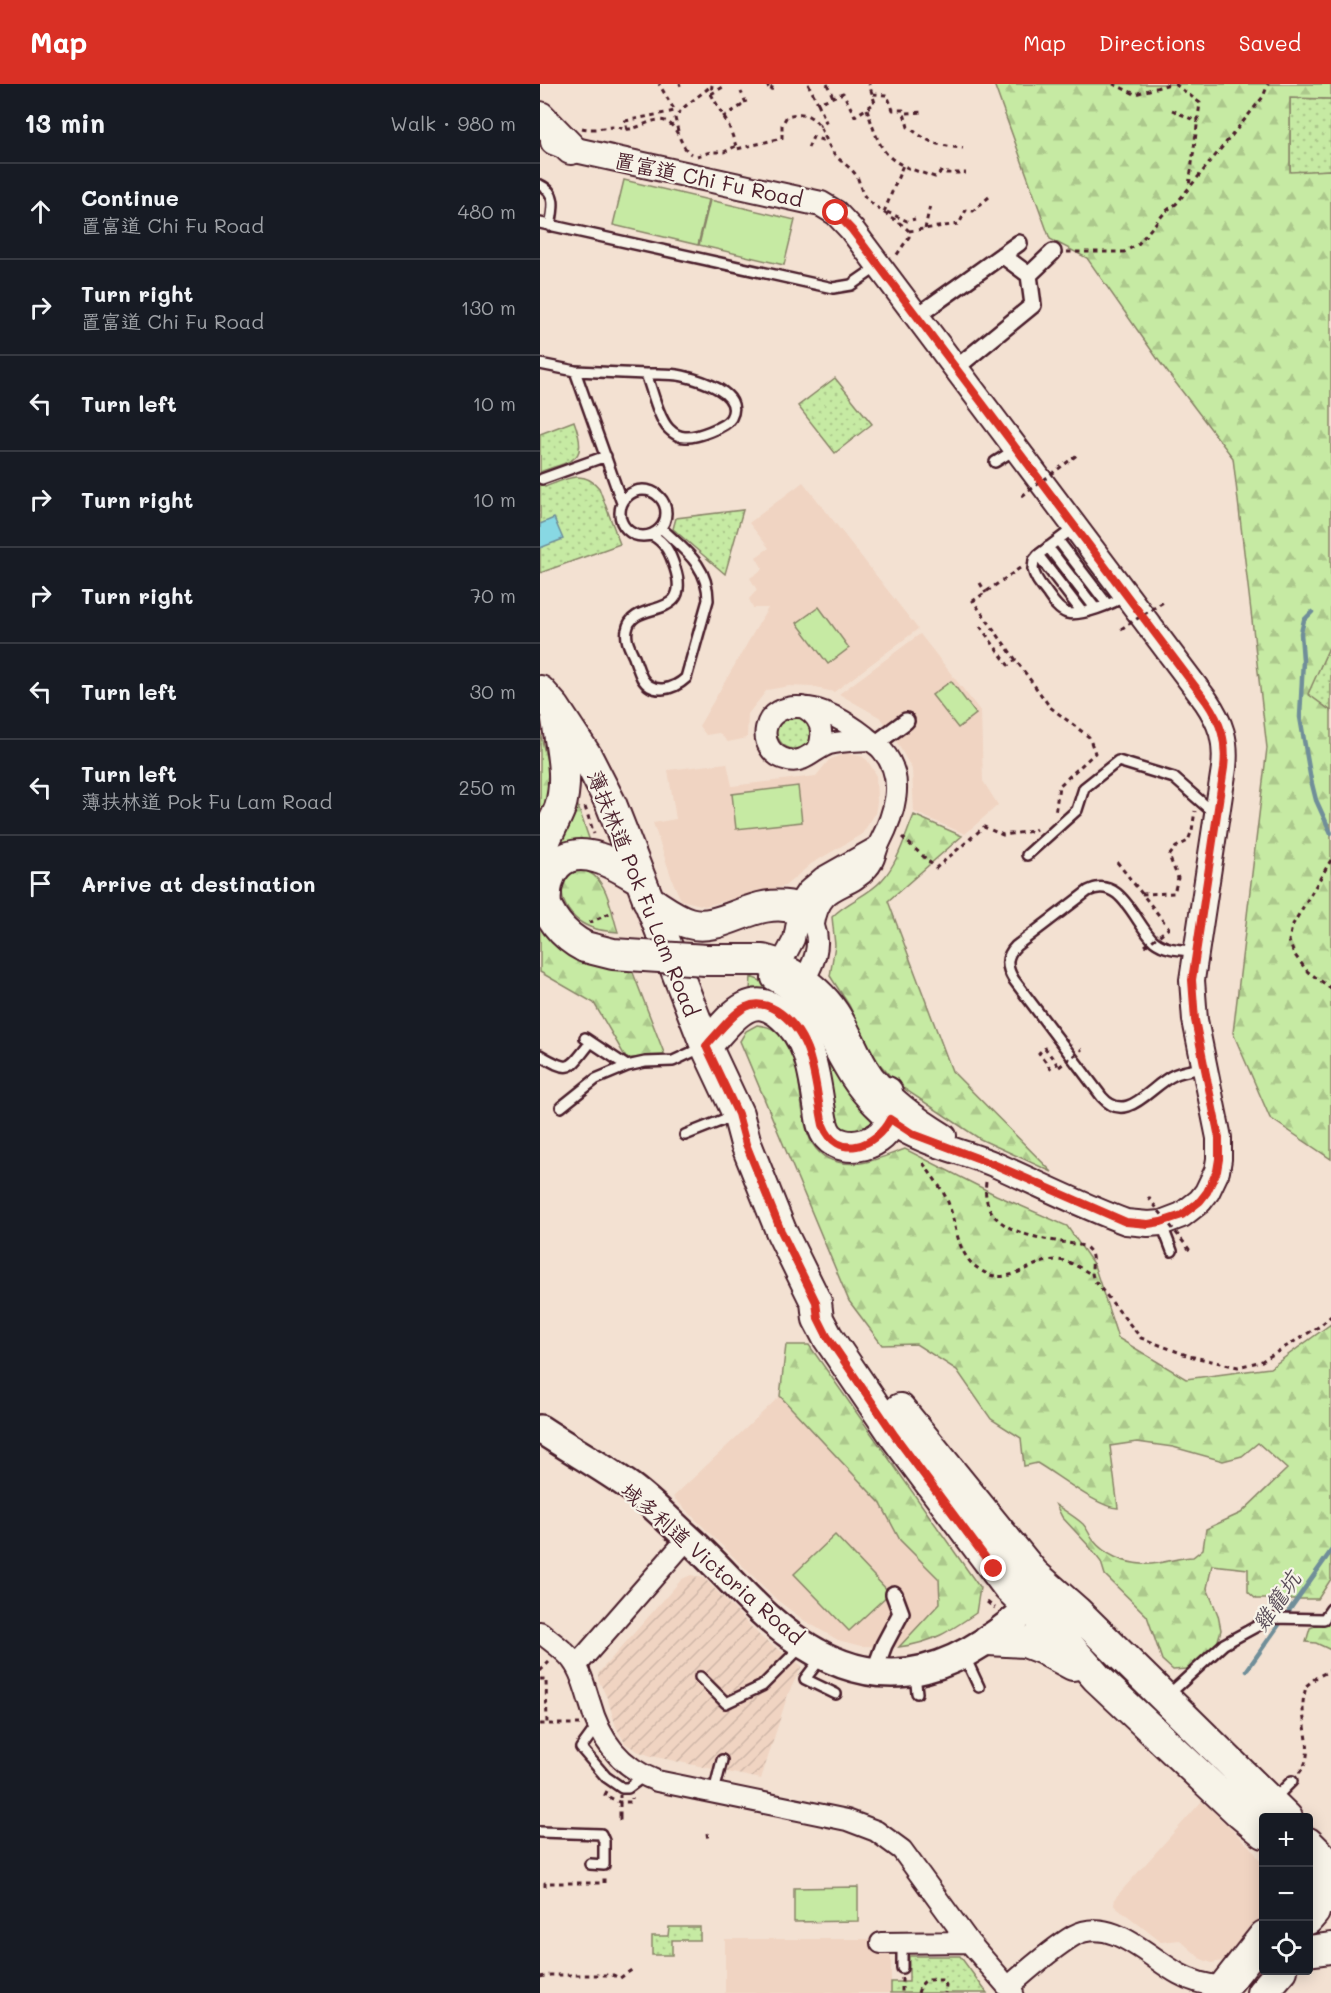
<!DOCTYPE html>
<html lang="en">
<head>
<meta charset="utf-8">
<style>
  body { margin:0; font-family:Mali,"LXGW WenKai TC",sans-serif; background:#242831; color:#f1f3f6 }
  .controls { position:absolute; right:18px; bottom:18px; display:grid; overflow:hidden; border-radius:6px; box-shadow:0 3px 15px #0003 }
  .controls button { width:54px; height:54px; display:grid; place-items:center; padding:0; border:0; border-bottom:2px solid #363941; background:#171b24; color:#f1f3f6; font:30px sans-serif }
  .stop { position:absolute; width:18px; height:18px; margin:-14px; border:4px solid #d93025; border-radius:50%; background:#fff }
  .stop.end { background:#d93025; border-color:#fff; box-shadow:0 2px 6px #0008 }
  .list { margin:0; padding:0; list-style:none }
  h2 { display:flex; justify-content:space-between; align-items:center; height:78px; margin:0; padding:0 24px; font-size:26px }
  h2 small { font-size:20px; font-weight:400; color:#9ea1a6 }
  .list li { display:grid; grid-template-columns:39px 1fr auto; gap:18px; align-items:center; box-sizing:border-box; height:96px; padding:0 24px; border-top:2px solid #363941 }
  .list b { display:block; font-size:22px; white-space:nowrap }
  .list p { margin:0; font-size:20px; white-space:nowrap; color:#9ea1a6 }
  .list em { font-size:20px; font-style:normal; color:#9ea1a6 }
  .icon { flex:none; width:33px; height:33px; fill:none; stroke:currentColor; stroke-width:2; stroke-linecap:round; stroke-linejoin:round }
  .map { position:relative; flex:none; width:791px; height:1909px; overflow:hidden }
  header { display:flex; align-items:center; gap:36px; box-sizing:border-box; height:84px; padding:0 30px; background:#d93025; color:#fff }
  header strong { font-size:28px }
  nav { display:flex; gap:33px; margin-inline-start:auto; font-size:21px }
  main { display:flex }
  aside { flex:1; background:#171b24 }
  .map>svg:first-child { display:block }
  .built { fill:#f0d4c2 }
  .industrial { fill:url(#industrial-furrows) }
  .green { fill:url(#green-dots); stroke:#888467; stroke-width:1.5 }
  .forest { fill:url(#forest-firs); stroke:#888467; stroke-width:1.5 }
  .pitch { fill:#c6eaa3; stroke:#888467; stroke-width:1.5 }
  .water { fill:#88d8e3; stroke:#6f8e99; stroke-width:1.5 }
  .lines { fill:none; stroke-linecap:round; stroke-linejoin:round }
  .stream { stroke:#6f8e99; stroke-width:4.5 }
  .service-casing { stroke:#4a1f2b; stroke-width:14 }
  .pedestrian-casing { stroke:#4a1f2b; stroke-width:20 }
  .minor-casing { stroke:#4a1f2b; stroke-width:24 }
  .tertiary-casing { stroke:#4a1f2b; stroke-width:28 }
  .secondary-casing { stroke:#4a1f2b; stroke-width:32 }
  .primary-casing { stroke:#4a1f2b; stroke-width:34 }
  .path { stroke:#4a1f2b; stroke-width:3; stroke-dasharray:4.5 4.5; stroke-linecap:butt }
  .service { stroke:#f7f3e8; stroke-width:9 }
  .pedestrian { stroke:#f7f3e8; stroke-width:15 }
  .minor { stroke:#f7f3e8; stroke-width:20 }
  .tertiary { stroke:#f7f3e8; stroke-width:24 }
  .secondary { stroke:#f7f3e8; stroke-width:27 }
  .primary { stroke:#f7f3e8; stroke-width:30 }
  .primary-bridge-casing { stroke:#4a1f2b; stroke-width:34; stroke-linecap:butt }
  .path-bridge { stroke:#4a1f2b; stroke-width:3; stroke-dasharray:4.5 4.5; stroke-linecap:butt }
  .primary-bridge { stroke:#f7f3e8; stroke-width:30 }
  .route { stroke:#d93025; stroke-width:8 }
  .labels { text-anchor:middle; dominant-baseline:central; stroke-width:4.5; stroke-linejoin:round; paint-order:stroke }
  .street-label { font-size:21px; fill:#4a1f2b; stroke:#f7f3e8 }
  .water-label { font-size:22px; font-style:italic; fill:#5a4d59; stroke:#f7f3e8 }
</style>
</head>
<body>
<header>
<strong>Map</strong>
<nav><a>Map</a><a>Directions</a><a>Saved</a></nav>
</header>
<main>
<aside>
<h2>13 min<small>Walk · 980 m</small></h2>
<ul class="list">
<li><svg class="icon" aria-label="ahead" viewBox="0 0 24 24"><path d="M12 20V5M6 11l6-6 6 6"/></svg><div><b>Continue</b><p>置富道 Chi Fu Road</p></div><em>480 m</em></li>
<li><svg class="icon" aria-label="right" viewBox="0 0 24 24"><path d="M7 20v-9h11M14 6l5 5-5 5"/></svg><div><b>Turn right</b><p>置富道 Chi Fu Road</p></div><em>130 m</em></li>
<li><svg class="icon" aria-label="left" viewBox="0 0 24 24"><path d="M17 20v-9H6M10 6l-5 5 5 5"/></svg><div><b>Turn left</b></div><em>10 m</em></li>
<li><svg class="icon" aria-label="right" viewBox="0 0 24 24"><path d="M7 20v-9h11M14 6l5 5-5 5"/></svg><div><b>Turn right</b></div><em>10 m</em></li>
<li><svg class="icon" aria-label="right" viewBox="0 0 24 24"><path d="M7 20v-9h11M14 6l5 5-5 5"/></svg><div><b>Turn right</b></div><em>70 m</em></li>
<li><svg class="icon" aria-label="left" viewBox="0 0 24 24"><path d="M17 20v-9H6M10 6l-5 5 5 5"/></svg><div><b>Turn left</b></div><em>30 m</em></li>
<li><svg class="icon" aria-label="left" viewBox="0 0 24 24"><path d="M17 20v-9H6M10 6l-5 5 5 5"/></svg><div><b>Turn left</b><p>薄扶林道 Pok Fu Lam Road</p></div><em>250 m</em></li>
<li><svg class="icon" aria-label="arrive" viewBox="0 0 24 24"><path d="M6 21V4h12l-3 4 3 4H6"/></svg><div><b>Arrive at destination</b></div></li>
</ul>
</aside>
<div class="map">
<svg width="791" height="1909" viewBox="0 0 791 1909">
  <defs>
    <pattern id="industrial-furrows" width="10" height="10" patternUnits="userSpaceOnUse" patternTransform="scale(1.5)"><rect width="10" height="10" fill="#f0d4c2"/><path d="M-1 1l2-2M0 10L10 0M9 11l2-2" fill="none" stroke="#cfb6a7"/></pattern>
    <pattern id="green-dots" width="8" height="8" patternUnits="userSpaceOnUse" patternTransform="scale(1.5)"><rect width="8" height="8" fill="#c6eaa3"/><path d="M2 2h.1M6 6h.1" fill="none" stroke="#acc88c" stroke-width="1.8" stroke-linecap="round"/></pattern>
    <pattern id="forest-firs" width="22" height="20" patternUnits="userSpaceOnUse" patternTransform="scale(1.5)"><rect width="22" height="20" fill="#c6eaa3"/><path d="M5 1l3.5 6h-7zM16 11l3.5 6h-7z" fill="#acc88c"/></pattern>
  </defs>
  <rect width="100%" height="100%" fill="#f3e1d2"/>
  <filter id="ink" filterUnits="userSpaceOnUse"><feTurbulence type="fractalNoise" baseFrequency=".0167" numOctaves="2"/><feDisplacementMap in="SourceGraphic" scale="12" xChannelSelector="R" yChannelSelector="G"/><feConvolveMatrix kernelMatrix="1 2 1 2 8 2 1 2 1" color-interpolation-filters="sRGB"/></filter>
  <g filter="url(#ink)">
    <path class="built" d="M263,398L378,545L294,608L272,603L249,602L227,606L208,630L207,654L188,658L179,649L166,651L159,642L228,524H213L209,515L217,506L210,494L223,485L216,473L229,464L209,439Z
      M380,550L441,628L443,697L458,721L425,750L374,728L372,685L351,648L341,634L299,610Z
      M305,669L321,672L327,676L336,690L337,718L335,730L322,750L271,780L245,802L165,822L141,816L133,798L113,739L136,735L128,686L187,679L192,702L276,692L289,676Z
      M240,1312L341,1420L360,1456L399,1495L400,1519L359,1563L321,1562L298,1556L265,1537L237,1516L133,1413Z
      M662,1717L713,1766L723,1781V1830L712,1849L692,1875L672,1879L661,1875L640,1856L621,1858L574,1821L575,1814Z
      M185,1855H333L334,1867H351V1909H185Z"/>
    <path class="industrial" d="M151,1491L164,1494L222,1554L262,1582L248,1610L221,1695L111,1672L97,1667L85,1659L76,1643L68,1616L58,1595V1590L62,1585L142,1495Z"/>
    <path class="green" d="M750,14L791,15V86L750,89Z
      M295,294L332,340L295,369L258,322Z
      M34,337C49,378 34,375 0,388V350Z
      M0,391L5,403C24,396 43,384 59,404L80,460L0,489Z
      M203,426L185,490L133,445L136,434Z
      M791,559V627L767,610Z
      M248,628L271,635L273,654C260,674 235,665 236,642Z
      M129,1843H160V1856H132V1871H112V1852H128Z
      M369,1872H420L447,1909H351V1898H369Z"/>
    <path class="forest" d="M454,0H791V15L750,14V88L791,86V559L768,610L791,627V1075L730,1034L693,949L727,664L693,374L619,277L547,174L510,155Z
      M0,648L14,707L0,740Z
      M31,702L53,766L17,771Z
      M374,731L422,752L348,817L412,987L512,1088L440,1055L357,1000L333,972L309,921L290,892L295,861L292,833C307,817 328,812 342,796C358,779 365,752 374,731Z
      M41,785C68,792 70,824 78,848C65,847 53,846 42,839C20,825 12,795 41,785Z
      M0,838L90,881L126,974H86L54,919L0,888Z
      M211,893L231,901L343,1035L317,1050L293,1042L226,909L210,906Z
      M217,941C293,947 224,1090 321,1079C335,1077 351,1070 365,1065L456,1111L527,1142L554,1181L578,1254L646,1295L730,1284L791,1240V1495L778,1515H716L708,1508V1485L672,1481L667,1504L678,1531L681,1546L674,1570L663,1580L647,1585L633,1586L622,1576L607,1532L565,1491L561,1478L548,1461L522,1433L516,1421C525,1427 535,1433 543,1440C548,1445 549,1451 553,1456C565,1471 584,1479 602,1480C620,1482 636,1473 653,1473L663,1465L666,1445L701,1429L747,1385L718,1359L702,1372L683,1377L633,1363L597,1358L570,1362L578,1424C559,1424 516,1390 497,1379L484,1382L481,1354L451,1335L417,1286L376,1260L342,1261L309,1217L200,957L206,947Z
      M246,1261H269L440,1504L436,1529C410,1547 392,1559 359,1563L400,1519L399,1495L360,1456L341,1420L240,1312Z
      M791,1535V1566L776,1559L766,1558L770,1544Z"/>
    <path class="pitch" d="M84,96L169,116L158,161L73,141Z
      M170,116L255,136L244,181L159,161Z
      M279,523L309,564L288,580L257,539Z
      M411,597L436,630L418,644L392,611Z
      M258,702L262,738L196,745L192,710Z
      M295,1451L350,1509L309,1547L254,1490Z
      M318,1803V1837L254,1838V1804Z"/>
    <path class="water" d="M14,434L23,455L0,464V440Z"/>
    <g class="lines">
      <path class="stream" d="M772,528L764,536L761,549L763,576L760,633L771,696L776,716L791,749
        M707,1586L791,1467"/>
      <defs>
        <path id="service" d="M0,101C18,109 13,126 10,142
          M0,139L293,204L311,201L337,183
          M0,280L35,287L106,290
          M35,287L82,419
          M106,290C118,290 131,289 143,292C160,296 205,309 191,334C186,343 156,354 145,353C139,353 133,349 129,345C118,334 112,305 106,290Z
          M455,378L476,365
          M2,395L66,372
          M80 429a23 23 0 1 1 46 0a23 23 0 1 1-46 0Z
          M535,443L498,471L494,476L493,485C495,495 501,501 507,509C512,516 518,526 527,529C540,533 574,519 585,512
          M112,451C126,459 130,469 135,484C153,539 92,514 87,546C85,556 90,564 94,573C96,579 99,588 102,594C113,612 134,605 146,594L168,516C168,481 144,466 121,444
          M518,456L567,520
          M508,463L555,524
          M498,471L542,528
          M487,771L537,726L544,704L578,677L634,694L675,730
          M654,867C642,866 625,866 614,857C595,840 581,790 548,807L476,862C465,873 466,883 474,896L562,1013C587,1042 611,1001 634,991C643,987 653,986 662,984
          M45,954L87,982
          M0,971C32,990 29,985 51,958
          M21,1023L56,995L87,982L105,978L133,977L161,964
          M145,1051L193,1032
          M622,1141L632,1167
          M425,1573L439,1603
          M281,1574L265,1595L296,1610
          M375,1590L377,1609
          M160,1593L186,1619L222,1602L262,1562
          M627,1612L684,1560L732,1534L784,1535L791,1525
          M57,1642L41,1664L66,1693L82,1704H88L104,1692
          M174,1708L182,1676
          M734,1715L752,1697
          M0,1748L61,1750L64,1757V1781L50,1780
          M362,1859V1884"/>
        <path id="pedestrian" d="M462,171L489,191
          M377,232L479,159
          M416,284L493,221L489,191L513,168
          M335,660L366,637
          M334,1588L344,1561L361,1529L354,1510"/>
        <path id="minor" d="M262,623C279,631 286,647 278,665
          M274,840C280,798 307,809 328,784C335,777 335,768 339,760C354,731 367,694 342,666C337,660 330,657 325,652C308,639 289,627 268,624C217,615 214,669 248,676C265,680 274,665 289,660C302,657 316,657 330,656
          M235,891L254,855L261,816L267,807L282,794L337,763
          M257,908C272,884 288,857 267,831
          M0,1548C10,1557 24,1565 32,1576C42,1588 45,1605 50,1619C60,1656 80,1683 117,1697L307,1736L336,1747L362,1766L429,1858L473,1909
          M36,1582L148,1454
          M341,1859L429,1858
          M468,1903C488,1886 510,1866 533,1852C571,1831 608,1873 639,1890C653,1898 667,1901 683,1903"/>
        <path id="tertiary" d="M13,58L31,65L281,120L296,129L312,146L666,617C681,639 687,657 684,684L652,896L655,936L679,1054V1075L677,1087L667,1108L660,1117L642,1131L621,1139L608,1140L586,1138C542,1122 499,1100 456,1081C426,1068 391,1062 362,1045C352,1038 343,1029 335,1021C292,980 290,923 234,894
          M252,887C269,897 285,910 296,927C310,948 317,972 332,993C351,1016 379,1037 404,1052"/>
        <path id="secondary" d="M0,1345C30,1365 63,1383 92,1404C112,1419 130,1438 149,1455C182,1485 216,1527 251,1552C349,1623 425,1583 504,1510"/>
        <path id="primary" d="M0,33L31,65
          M0,607L15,624L46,671L71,720L166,962L198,1030L206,1060L241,1147L276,1218L278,1235L287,1252L355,1352L468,1503L528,1561L557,1594L701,1730L724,1749
          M0,771C4,754 14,740 20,724C29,695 21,664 17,635
          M0,807C9,832 21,851 45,863
          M108,816C121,824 135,835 149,839C184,849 215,810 259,825
          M6,823C3,789 20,762 58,774C72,778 86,787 100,795
          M166,876H223L240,881
          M166,962C188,939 209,902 242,931C270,954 274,988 279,1021C281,1031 281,1043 288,1052C304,1071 347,1061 350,1035C351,1027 348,1016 347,1008
          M360,1325L494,1490L536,1527L747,1734
          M448,1556L485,1558L503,1565L533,1581
          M768,1759L791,1782
          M768,1793L791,1815
          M768,1835L774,1828
          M768,1867L791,1864
          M679,1909L724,1852
          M722,1909L742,1886"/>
      </defs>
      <use href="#service" class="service-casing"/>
      <use href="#pedestrian" class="pedestrian-casing"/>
      <use href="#minor" class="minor-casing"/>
      <use href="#tertiary" class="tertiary-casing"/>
      <use href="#secondary" class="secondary-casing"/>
      <use href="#primary" class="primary-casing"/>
      <path class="path" d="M226,0L231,7L233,0
        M268,0L278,19L303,9L315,32L335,19L329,0
        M287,0L293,13
        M573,0L595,10L630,0
        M635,0L660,19L649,102
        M139,1L141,0
        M172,1L171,10L189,42L196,62
        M171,10L183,3
        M333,10L347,11L353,26H363L368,43C392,60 394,61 423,64
        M278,19L286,38L279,42
        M327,25C342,73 346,78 395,93L402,87L406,89H426
        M632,26L658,38
        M367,29L383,28
        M183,33L206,19L201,8
        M42,44C53,47 64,43 75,43C80,43 84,46 89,45C100,44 114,33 125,37C140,43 139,62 151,70
        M87,46L85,37L135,27L119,0
        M138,47L135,34C142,22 160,12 172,1
        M268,64L273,53L285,57
        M157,72L171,68H184L196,62L197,65L242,54V41L247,32C256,30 262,28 270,33C282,39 285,57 293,68C299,78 314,84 318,95C321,103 321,110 328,116C340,128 357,135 369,147V153L356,172
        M344,128L363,81
        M347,128L367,137L375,135
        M385,145L390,121
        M369,147L419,140L426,126L433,127L449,113
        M527,168H584L598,160L626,127L636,120L723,13L728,0
        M480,484L433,517L510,623L549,653L555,669L519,702L515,730
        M440,499L446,509
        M440,542L468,581L476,576
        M45,723L54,750
        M362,753L396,784L444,743L463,751L493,747L496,745
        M791,776L752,842L749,857L754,870L768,888L791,904
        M577,778L629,844
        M602,810L634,809L638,794L629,772L636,763L648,757L652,746L655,727
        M49,839L74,827
        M511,985L499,969L505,964L519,983
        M383,1079C392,1092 402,1104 408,1118C415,1136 416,1159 428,1175C431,1180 436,1183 442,1187C469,1204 490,1176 516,1176C529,1176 540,1184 551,1190
        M446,1098C439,1153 506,1154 544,1162C559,1171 548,1184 554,1196L601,1254L649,1272L698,1283L722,1277L780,1242L791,1232
        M447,1518L455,1524
        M0,1587L9,1578
        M0,1595H6L7,1640
        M0,1640H40
        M759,1689C776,1671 762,1643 763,1620C763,1614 765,1608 766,1602L777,1593L791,1586
        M67,1707L65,1711L79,1718H92V1714
        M80,1732V1741
        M167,1749L168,1756
        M5,1803V1799H64V1791
        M0,1893L10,1891H73L80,1894L93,1885
        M362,1894V1909
        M378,1909C383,1893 388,1896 403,1896L406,1901L405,1909"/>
      <use href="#service" class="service"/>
      <use href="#pedestrian" class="pedestrian"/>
      <use href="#minor" class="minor"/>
      <use href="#tertiary" class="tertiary"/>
      <use href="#secondary" class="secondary"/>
      <use href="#primary" class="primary"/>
      <defs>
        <path id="primary-bridge" d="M45,863L73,870L166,876"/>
      </defs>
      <use href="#primary-bridge" class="primary-bridge-casing"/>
      <path class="path-bridge" d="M482,412L537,371
        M581,545L625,517
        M605,862L629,844
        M519,983L542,965
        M608,1113L652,1169
        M80,1732V1711"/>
      <use href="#primary-bridge" class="primary-bridge"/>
    </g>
  </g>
  <g class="lines" filter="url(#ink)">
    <path class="route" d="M296,129L312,146L666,617C681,639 687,657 684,684L652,896L655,936L679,1054V1075L677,1087L667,1108L660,1117L642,1131L621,1138L608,1140L586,1138L453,1080L373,1050L350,1035C336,1063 297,1077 283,1041C274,1000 276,951 236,926C226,920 216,918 206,923C194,928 176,951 166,962L198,1030L206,1060L241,1147L276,1218L278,1234L287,1252L355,1352L454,1485"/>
  </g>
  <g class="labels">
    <g class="street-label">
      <text transform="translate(169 95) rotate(12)">置富道 Chi Fu Road</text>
      <text transform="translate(104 809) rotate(68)">薄扶林道 Pok Fu Lam Road</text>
      <text transform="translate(173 1479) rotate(41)">域多利道 Victoria Road</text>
    </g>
    <g class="water-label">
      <text transform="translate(736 1517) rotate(-55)">雞籠坑</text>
    </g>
  </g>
</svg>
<div class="controls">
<button>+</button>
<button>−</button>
<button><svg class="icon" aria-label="locate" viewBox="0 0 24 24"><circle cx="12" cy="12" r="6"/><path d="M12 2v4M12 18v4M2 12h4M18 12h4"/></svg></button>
</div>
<div class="stop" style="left:296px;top:129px"></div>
<div class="stop end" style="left:454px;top:1485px"></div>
</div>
</main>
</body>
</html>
